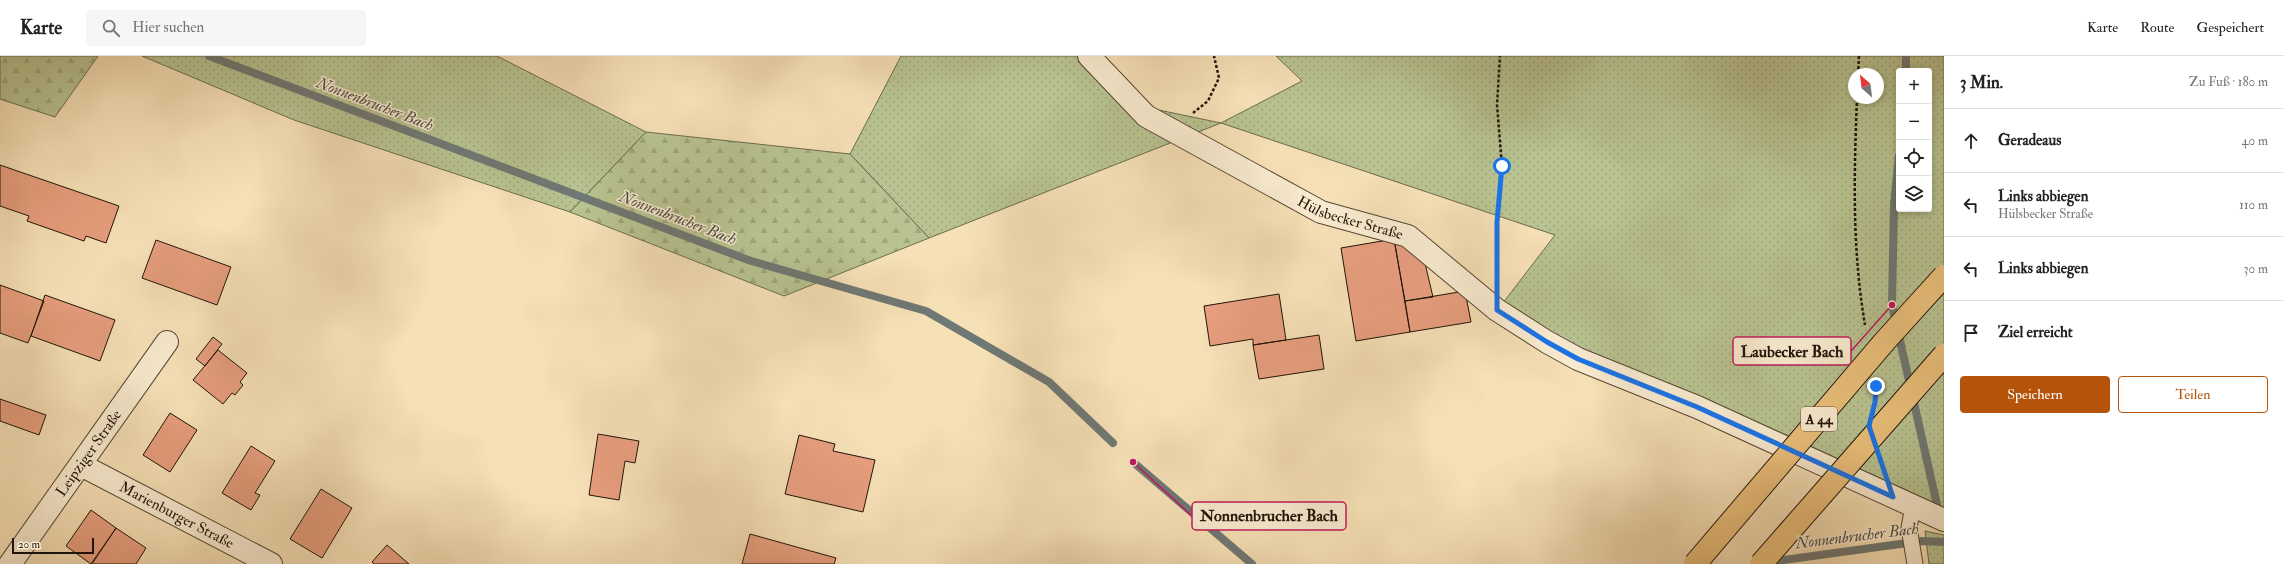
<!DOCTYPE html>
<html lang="de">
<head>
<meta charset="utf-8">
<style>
  body { margin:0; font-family:"IM FELL Double Pica",serif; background:#f6f6f6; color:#222 }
  .controls { position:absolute; right:12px; top:12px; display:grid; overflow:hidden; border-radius:4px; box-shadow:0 2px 6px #0003 }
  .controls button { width:36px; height:36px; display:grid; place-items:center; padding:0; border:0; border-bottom:1px solid #e0e0e0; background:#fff; color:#222; font:20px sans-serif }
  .compass { position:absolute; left:1848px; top:12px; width:36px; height:36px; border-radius:50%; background:#fff; box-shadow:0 2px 6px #0003; rotate:332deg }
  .scale { position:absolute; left:12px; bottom:10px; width:82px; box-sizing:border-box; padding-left:4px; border:2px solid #20140a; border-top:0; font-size:11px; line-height:14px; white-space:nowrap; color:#20140a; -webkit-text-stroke:3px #f9ebd0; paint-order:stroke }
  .stop { position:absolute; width:12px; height:12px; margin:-9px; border:3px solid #1a73e8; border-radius:50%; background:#fff }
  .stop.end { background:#1a73e8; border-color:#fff; box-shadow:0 1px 4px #0008 }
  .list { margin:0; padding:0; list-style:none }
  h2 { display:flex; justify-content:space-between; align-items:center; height:52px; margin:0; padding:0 16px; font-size:17px }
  h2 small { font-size:13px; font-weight:400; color:#767676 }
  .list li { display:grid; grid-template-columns:26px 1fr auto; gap:12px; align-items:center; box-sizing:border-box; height:64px; padding:0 16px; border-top:1px solid #e0e0e0 }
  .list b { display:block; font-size:15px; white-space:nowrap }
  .list p { margin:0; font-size:13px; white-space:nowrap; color:#767676 }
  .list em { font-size:13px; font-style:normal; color:#767676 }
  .actions { display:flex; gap:8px; padding:12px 16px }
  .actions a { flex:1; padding:9px 0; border:1px solid #b45309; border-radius:4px; text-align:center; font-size:14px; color:#b45309 }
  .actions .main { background:#b45309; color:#fff }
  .icon { flex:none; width:22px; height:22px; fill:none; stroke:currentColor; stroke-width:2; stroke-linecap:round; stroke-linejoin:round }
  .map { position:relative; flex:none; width:1944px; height:508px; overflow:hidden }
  header { display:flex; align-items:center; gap:24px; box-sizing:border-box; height:56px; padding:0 20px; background:#fff; border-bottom:1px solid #e0e0e0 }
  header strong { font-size:19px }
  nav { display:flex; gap:22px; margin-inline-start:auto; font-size:14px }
  .search { width:280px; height:36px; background:#f6f6f6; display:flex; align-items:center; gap:10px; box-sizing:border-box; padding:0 14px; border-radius:4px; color:#767676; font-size:15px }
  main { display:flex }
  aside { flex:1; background:#fff }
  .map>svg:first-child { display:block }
  .grass { fill:url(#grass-dots); stroke:#6c6c4e; fill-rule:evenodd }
  .forest { fill:url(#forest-firs); stroke:#6c6c4e }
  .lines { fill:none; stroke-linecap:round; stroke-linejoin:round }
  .stream { stroke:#6f7874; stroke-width:8 }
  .building { fill:#e79e7e; stroke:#20140a }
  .lane-casing { stroke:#564735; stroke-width:17 }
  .street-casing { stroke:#564735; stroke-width:24 }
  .path { stroke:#20140a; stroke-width:2.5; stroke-dasharray:3 2; stroke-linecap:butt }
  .lane { stroke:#f9ebd0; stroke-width:15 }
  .street { stroke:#f9ebd0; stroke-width:22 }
  .highway-bridge-casing { stroke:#20140a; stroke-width:24; stroke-linecap:butt }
  .highway-bridge { stroke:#ebc07b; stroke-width:22 }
  .route { stroke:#1a73e8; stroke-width:5 }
  .labels { text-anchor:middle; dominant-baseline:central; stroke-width:3; stroke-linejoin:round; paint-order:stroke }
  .shield { fill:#f9ebd0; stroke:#615445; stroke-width:1 }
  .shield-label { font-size:14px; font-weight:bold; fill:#20140a }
  .street-label { font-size:15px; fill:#20140a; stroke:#f9ebd0 }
  .water-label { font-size:16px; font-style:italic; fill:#4e4e48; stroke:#f9ebd0 }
  .leader { fill:none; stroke:#c2185b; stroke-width:1.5 }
  .callout-dot { fill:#c2185b; stroke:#f9ebd0; stroke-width:1.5 }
  .callout { fill:#f9ebd0; stroke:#c2185b; stroke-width:1.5 }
  .callout-label { font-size:16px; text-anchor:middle; font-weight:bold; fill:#20140a }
</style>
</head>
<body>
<header>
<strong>Karte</strong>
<div class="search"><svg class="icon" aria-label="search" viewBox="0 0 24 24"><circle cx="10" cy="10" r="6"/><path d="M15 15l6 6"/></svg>Hier suchen</div>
<nav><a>Karte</a><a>Route</a><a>Gespeichert</a></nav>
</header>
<main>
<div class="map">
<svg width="1944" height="508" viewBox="0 0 1944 508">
  <defs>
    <pattern id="grass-dots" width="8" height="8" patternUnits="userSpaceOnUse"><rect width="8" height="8" fill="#b8c391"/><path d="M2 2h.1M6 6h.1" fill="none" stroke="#9ea77c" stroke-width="1.8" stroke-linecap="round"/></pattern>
    <pattern id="forest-firs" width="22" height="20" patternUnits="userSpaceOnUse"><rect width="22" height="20" fill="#b8c391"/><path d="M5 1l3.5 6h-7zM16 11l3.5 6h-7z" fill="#9ea77c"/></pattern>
  </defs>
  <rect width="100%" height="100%" fill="#f6e0b6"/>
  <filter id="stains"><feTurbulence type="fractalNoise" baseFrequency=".005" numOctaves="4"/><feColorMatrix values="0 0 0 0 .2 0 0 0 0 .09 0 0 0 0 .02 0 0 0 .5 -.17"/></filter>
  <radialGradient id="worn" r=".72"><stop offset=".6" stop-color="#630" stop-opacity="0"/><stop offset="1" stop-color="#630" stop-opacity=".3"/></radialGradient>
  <path class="grass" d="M142,0H497L646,76L570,156L294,64Z
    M901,0H1095L1149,52L1221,67L1302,25L1276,0H1944V464L1577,296L1503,247L1555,179L1221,67L929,182L850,98ZM1899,15H1929V153H1899ZM1854,18H1878V42H1854Z
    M1925,475L1944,479V508H1929Z"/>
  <path class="forest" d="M0,0H98L55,61L0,43Z
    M646,76L850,98L929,182L784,240L570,156Z"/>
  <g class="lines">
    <path class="stream" d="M209,0L751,205L926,255L1049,326L1113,387
      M1906,15V0
      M1899,100L1894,149L1892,249L1937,449
      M1133,406L1252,508
      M1769,506L1922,485L1944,486"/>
  </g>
  <path class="building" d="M0,109L119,150L106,187L86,180L84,185L27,165L29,160L0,150Z
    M1394,183L1423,199L1433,241L1405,245Z
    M1394,183L1410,276L1356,285L1341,192Z
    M156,184L231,211L217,249L142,222Z
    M0,229L44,245L28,287L0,277Z
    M1465,235L1471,266L1410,276L1405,245Z
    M1279,238L1286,284L1253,289V283L1210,290L1204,250Z
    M45,239L115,264L100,305L31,280Z
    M1319,279L1324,313L1259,323L1253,289Z
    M213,281L222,288L205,310L196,303Z
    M218,294L247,317L240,326L243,329L235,339L232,337L223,348L193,324Z
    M0,343L46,359L39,379L0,365Z
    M170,357L197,374L170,416L143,399Z
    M598,378L639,385L635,407L625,405L619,444L589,439Z
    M799,379L835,388L833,395L875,404L863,456L785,438Z
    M251,390L275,405L255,437L260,439L251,454L222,437Z
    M321,433L352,452L322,502L290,483Z
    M91,454L116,472L91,508L66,490Z
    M116,472L146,492L136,508H92Z
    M750,478L836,502L834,508H742Z
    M387,489L409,508H374L372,506Z"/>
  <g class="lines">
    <defs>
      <path id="lane" d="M1913,450L1909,472L1915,508"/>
      <g id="street">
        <path id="s1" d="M1089,0L1146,60L1321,156L1408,180L1497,254L1547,286L1578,303L1697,351L1944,464"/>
        <path id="s2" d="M81,409L271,508"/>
        <path id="s3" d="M10,508L167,286"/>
      </g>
    </defs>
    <use href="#lane" class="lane-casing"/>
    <use href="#street" class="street-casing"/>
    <path class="path" d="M1858,18L1859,0
      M1857,42C1854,118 1852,193 1865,269
      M1193,57L1208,45L1219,22L1214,0
      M1497,221V165L1502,110L1497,49L1500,0"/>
    <use href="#lane" class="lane"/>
    <use href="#street" class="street"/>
    <defs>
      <path id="highway-bridge" d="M1695,508L1885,285L1944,220
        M1761,508L1944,299"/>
    </defs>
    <use href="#highway-bridge" class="highway-bridge-casing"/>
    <use href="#highway-bridge" class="highway-bridge"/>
  </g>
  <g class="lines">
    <path class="route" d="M1502,110L1497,166V254L1547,286L1578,303L1697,351L1893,441L1869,370L1875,346L1876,330"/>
  </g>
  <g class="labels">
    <rect class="shield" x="1801" y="351" width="36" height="24" rx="3"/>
    <g class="shield-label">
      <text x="1819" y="363">A 44</text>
    </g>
    <g class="street-label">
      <text stroke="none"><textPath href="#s1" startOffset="312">Hülsbecker Straße</textPath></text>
      <text stroke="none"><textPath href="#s3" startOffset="136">Leipziger Straße</textPath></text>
      <text stroke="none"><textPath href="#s2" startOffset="108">Marienburger Straße</textPath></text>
    </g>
    <g class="water-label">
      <text transform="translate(375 48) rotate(21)">Nonnenbrucher Bach</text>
      <text transform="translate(678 162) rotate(21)">Nonnenbrucher Bach</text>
      <text transform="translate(1857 480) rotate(-7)">Nonnenbrucher Bach</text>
    </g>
  </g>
  <path class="leader" d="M1892 249L1851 295M1133 406L1192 460"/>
  <g class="callout-dot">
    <circle cx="1892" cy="249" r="4"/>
    <circle cx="1133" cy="406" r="4"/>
  </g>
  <g class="callout">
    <rect x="1733" y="281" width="118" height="28" rx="4"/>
    <rect x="1192" y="446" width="154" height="28" rx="4"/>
  </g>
  <g class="callout-label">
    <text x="1792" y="301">Laubecker Bach</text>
    <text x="1269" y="465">Nonnenbrucher Bach</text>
  </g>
  <rect width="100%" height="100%" filter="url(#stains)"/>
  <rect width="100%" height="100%" fill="url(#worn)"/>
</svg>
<div class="controls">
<button>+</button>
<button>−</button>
<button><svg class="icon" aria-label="locate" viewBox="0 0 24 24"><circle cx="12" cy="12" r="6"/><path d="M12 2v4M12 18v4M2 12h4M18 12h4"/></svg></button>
<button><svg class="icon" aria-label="layers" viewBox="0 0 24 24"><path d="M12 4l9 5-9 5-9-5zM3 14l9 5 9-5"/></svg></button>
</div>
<svg class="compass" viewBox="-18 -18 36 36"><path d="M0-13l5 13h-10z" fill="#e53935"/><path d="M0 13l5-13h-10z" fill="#767676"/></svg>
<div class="scale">20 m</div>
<div class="stop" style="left:1502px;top:110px"></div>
<div class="stop end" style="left:1876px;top:330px"></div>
</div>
<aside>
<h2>3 Min.<small>Zu Fuß · 180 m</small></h2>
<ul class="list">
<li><svg class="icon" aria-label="ahead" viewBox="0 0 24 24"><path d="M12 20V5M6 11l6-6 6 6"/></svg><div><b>Geradeaus</b></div><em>40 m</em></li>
<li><svg class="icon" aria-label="left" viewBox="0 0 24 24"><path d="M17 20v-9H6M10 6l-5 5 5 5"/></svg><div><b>Links abbiegen</b><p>Hülsbecker Straße</p></div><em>110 m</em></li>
<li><svg class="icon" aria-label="left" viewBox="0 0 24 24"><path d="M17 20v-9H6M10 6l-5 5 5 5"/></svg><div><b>Links abbiegen</b></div><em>30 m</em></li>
<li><svg class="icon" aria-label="arrive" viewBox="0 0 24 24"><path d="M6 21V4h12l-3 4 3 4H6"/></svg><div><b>Ziel erreicht</b></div></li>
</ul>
<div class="actions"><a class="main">Speichern</a><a>Teilen</a></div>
</aside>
</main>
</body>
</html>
